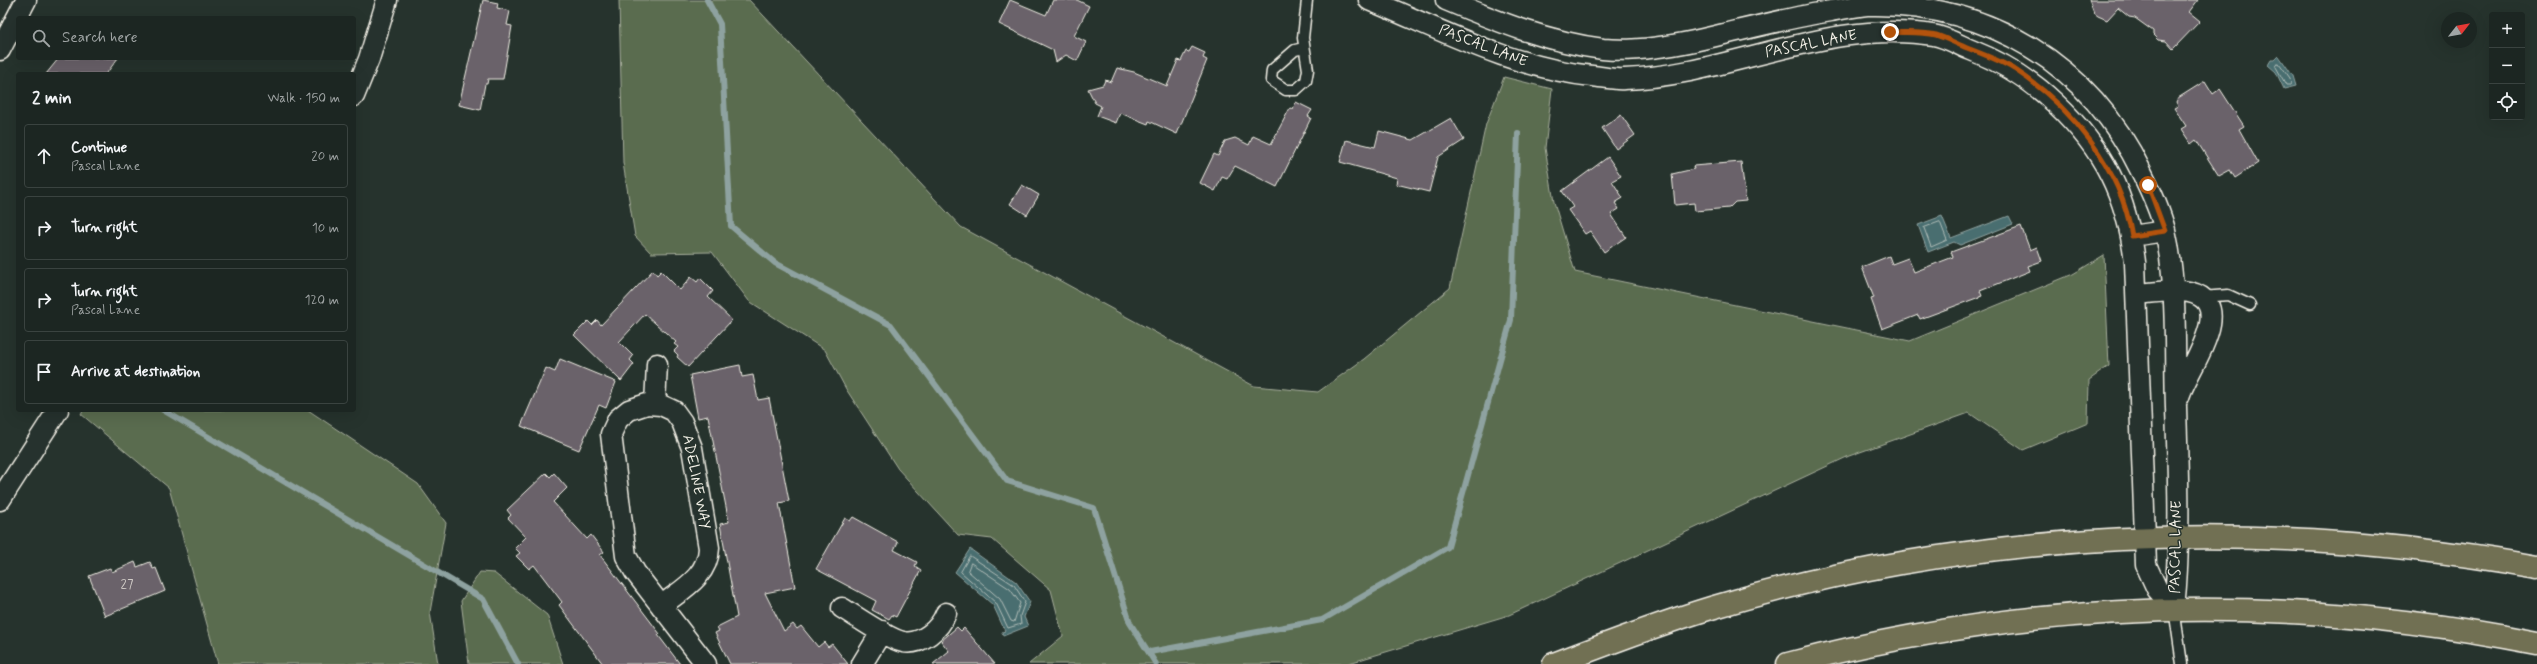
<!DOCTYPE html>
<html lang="en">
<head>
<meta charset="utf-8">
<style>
  body { margin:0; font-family:Mynerve,sans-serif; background:#29322f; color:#f1f3f6 }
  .controls { position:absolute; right:12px; top:12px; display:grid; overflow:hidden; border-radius:4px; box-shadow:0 4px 16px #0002 }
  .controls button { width:36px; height:36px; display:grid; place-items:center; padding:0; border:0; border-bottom:1px solid #3a4340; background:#1c2622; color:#f1f3f6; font:20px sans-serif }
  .compass { position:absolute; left:2441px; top:12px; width:36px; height:36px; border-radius:50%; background:#1c2622; box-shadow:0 4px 16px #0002; rotate:59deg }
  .stop { position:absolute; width:12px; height:12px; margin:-9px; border:3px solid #b45309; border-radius:50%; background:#fff }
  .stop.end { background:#b45309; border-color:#fff; box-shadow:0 1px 4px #0008 }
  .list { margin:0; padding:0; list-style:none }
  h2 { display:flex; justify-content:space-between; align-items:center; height:52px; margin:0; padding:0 16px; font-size:17px }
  h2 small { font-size:13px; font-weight:400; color:#a0a5a5 }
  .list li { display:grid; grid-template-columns:26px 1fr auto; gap:12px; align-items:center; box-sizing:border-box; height:64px; margin:0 8px 8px; padding:0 8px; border:1px solid #3a4340; border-radius:4px }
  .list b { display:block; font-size:15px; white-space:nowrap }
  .list p { margin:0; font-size:13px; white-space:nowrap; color:#a0a5a5 }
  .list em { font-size:13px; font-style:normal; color:#a0a5a5 }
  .icon { flex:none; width:22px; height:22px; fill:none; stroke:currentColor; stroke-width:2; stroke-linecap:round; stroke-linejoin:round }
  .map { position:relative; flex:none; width:2537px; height:664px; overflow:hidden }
  .search { position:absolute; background:#1c2622; box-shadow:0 4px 16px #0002; left:16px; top:16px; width:340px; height:44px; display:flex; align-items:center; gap:10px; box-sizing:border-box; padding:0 14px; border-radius:4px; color:#a0a5a5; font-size:15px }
  .panel { position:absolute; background:#1c2622; box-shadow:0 4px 16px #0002; left:16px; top:72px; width:340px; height:340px; border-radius:4px }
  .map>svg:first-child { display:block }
  .green { fill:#5a6c4f; stroke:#a7ae9c }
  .water { fill:#4a6e70; stroke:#8ea2a0 }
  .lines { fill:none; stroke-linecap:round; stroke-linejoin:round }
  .shore { stroke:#b0bdb8; stroke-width:1 }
  .stream { stroke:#8ea2a0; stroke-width:6 }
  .building { fill:#6a626a; stroke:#f4f1e8 }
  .lane-casing { stroke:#f4f1e8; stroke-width:13 }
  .street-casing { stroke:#f4f1e8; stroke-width:23 }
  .highway-casing { stroke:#f4f1e8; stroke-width:25 }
  .lane { stroke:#26332d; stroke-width:10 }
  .street { stroke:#26332d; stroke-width:20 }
  .highway { stroke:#716f52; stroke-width:22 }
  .route { stroke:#b45309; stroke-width:5 }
  .labels { text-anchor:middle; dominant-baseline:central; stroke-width:3; stroke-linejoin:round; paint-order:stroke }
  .number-label { font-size:13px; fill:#d2cdc8 }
  .street-label { font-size:15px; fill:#f4f1e8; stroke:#26332d }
</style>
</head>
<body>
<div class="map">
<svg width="2537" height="664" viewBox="0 0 2537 664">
  <rect width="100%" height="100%" fill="#26332d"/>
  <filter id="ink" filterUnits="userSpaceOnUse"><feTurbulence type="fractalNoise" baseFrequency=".025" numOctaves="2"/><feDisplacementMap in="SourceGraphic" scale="8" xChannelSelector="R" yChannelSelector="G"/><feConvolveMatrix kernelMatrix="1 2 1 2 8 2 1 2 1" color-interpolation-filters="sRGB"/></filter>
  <g filter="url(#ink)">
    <path class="green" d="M619,0H749L961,227L1254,386L1318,392L1364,359L1450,288L1486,124L1504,77L1552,89L1545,148L1554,202L1575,272L1910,341L2073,274L2104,255L2109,366L2089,380L2088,423L2023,450L1969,413L1849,456L1509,615L1346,664H1029L1063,636L1051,590L992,539L958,535L898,469L846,389L825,350L749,301L712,252L651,253L635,236L623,163Z
      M83,410H308L418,484L446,523L430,612L438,664H218L169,488L81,414Z
      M480,572L494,573L547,615L563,664H469L461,601Z"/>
    <path class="water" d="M2279,56L2293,76L2296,86L2284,89L2276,72L2268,65L2271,60H2275Z
      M1942,216L1951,238L2009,216L2013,224L1960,245L1954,242L1928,252L1918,225Z
      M970,549L1016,582L1030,602L1024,617L1028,626L1003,636L1002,632L1005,631L993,605L955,572Z"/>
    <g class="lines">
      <path class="shore" d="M2279,63L2290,78L2291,85H2286L2276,67Z
        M1940,222L1947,240L1931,247L1924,228Z
        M970,556L1014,585L1025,602L1020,616L1021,624L1008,628L996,603L961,572Z
        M971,563L1010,589L1020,603L1014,622L1011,621L1000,599L968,571Z"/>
      <path class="stream" d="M707,0L720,24L731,226L775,263L891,325L1007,481L1094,508L1130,623L1156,664
        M163,410L483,599L518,664
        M1150,652L1322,620L1448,547L1511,320L1518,133"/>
    </g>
    <path class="building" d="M483,0L498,3L497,8L510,11L507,25L512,26L503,79H488L487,84H485L480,110L459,105Z
      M1010,0L1046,15L1053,0H1077L1089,6L1074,36L1086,42L1077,61L1066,55L1056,62L1053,50L999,24Z
      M2089,0H2198L2189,12L2200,21L2173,49L2166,41L2158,40L2153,35V31L2135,18L2129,17L2118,8L2107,20L2098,16L2094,13Z
      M1192,47L1205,53L1203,58L1207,60L1177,134L1149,121L1148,124L1120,113L1116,123L1097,116L1101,106L1095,103L1088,89L1103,85L1105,80L1111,82L1117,68L1134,72L1167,86L1178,60L1181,61L1186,51L1189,52Z
      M59,58H118L106,74H46Z
      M2205,81L2213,94L2220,89L2244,126L2239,129L2258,163L2235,178L2230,170L2219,176L2196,140L2191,144L2181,129L2186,126L2174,108L2178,106L2176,102L2178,98Z
      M1296,102L1312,110L1308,116L1311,118L1277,187L1235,166L1227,179L1222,177L1215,191L1200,183L1214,154L1218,156L1225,141L1235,138L1249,145L1253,136L1271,144L1290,108L1293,109Z
      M1621,115L1635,135L1616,149L1602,128Z
      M1451,118L1464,140L1438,157L1429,192L1396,184L1397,178L1340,162L1346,140L1375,147L1379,131L1413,140Z
      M1608,157L1621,176L1612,181L1623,198L1615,203L1619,209L1611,214L1626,237L1604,252L1590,231L1585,234L1568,210L1573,207L1562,191Z
      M1741,162L1746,201L1735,202L1729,208L1695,211L1694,203L1675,205L1672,174L1694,169L1693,166Z
      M1022,185L1039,195L1027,215L1010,204Z
      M2021,226L2030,250L2037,247L2042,261L2028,266L2030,271L1980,291L1982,296L1920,319L1918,315L1882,329L1871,299L1874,298L1862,267L1889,256L1892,264L1908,258L1914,272L1953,257L1951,252Z
      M653,270L657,275L661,271L680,290L691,277L697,282L700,278L713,291L708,297L732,320L688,367L677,357L678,355L674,351L678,347L674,344L676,342L645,314L619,342L633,356L630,360L634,364L621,381L574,335L588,321L592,325L597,320L601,325Z
      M560,359L616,382L606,408L599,405L579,450L521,426L546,368L555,372Z
      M740,365L742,377L753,375L758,400L769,398L789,501L779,503L795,587L765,593L784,631L793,624L797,629L801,626L818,647L824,642L828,647L832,644L848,664H730L715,633L719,631L717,627L737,617L720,524L729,522L708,416L698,418L690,375Z
      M546,473L550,477L554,473L567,488L553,502L587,539L591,535L604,552L600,555L660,634L658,635L680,664H603L559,605L562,602L534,565L529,569L516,556L520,553L515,548L526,537L508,518L511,515L507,510Z
      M853,517L898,542L894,550L917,562L915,566L921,570L896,617L892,615L889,619L872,610L876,601L816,569L845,518L850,521Z
      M135,562L137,567L150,562L153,569L156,568L165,591L105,616L89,576L110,568L112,572Z
      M957,627L961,631L964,628L995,664H933L949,651L941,641Z"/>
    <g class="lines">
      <defs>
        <path id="lane" d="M1304,48L1295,50L1272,70L1271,80L1286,90H1296L1306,81L1308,70L1303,38L1307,0
          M2202,297L2228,295L2250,305
          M2174,608L2182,664"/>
        <path id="street" d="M1369,0C1442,30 1513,68 1592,76C1603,77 1614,80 1624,79C1729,76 1827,18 1933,35C1946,37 1959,45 1971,50C2004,63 2030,79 2055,103C2104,149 2127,196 2135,262L2146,565L2157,589L2174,608
          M1446,0C1496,21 1548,42 1603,49C1632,52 1665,47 1694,41C1740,31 1785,18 1831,11C1843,9 1856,6 1867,5C1989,2 2090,65 2142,173C2151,191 2160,211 2165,230C2178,287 2174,349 2176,407C2178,474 2181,542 2174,608
          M0,50L26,0
          M354,96L369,59L387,0
          M2132,236L2165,231
          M2137,294C2153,293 2173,289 2189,292C2240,303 2186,371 2179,397
          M655,404L657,364
          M0,500L58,410
          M661,606C681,590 708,577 709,548L692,448L682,422L674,411L661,405L647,404L629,410L618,419L611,434L626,556L635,572L706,664
          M842,608C857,617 888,639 903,642C922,645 940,629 946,613
          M862,664L882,631"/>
        <path id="highway" d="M1554,664C1606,644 1658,624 1711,608C1977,528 2264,518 2537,567
          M1788,664C2035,599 2286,593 2537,643"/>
      </defs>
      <use href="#lane" class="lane-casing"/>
      <use href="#street" class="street-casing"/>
      <use href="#highway" class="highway-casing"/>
      <use href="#lane" class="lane"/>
      <use href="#street" class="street"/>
      <use href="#highway" class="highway"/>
    </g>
  </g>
  <g class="lines" filter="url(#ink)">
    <path class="route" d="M1890,32C1905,33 1922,32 1936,35C1946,38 1957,44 1967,48C1983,54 1999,60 2014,69C2071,106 2121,168 2132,236L2165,231L2148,185"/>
  </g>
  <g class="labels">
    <g class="number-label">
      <text x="127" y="584">27</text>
    </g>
    <g class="street-label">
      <text transform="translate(1811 44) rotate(-11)">PASCAL LANE</text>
      <text transform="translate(1483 46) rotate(21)">PASCAL LANE</text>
      <text transform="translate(696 482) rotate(79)">ADELINE WAY</text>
      <text transform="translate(2176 547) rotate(-89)">PASCAL LANE</text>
    </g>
  </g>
</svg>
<div class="controls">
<button>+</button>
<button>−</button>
<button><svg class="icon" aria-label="locate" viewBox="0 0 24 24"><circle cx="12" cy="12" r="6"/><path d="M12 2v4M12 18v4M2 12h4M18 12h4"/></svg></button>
</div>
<svg class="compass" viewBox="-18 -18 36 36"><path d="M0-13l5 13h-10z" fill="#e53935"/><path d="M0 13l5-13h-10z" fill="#a0a5a5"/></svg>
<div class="stop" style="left:2148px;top:185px"></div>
<div class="stop end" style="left:1890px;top:32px"></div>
<div class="search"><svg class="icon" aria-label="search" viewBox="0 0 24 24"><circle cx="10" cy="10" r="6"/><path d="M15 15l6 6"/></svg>Search here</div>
<section class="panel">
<h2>2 min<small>Walk · 150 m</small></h2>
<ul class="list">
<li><svg class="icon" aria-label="ahead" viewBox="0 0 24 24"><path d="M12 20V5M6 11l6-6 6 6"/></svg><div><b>Continue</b><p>Pascal Lane</p></div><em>20 m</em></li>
<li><svg class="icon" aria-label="right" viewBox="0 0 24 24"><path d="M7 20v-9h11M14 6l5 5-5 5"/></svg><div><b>Turn right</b></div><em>10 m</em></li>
<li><svg class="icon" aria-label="right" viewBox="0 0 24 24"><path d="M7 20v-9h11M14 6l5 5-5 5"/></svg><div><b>Turn right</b><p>Pascal Lane</p></div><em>120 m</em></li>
<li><svg class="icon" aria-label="arrive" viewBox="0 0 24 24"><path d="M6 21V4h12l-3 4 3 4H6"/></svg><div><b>Arrive at destination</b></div></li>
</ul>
</section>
</div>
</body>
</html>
